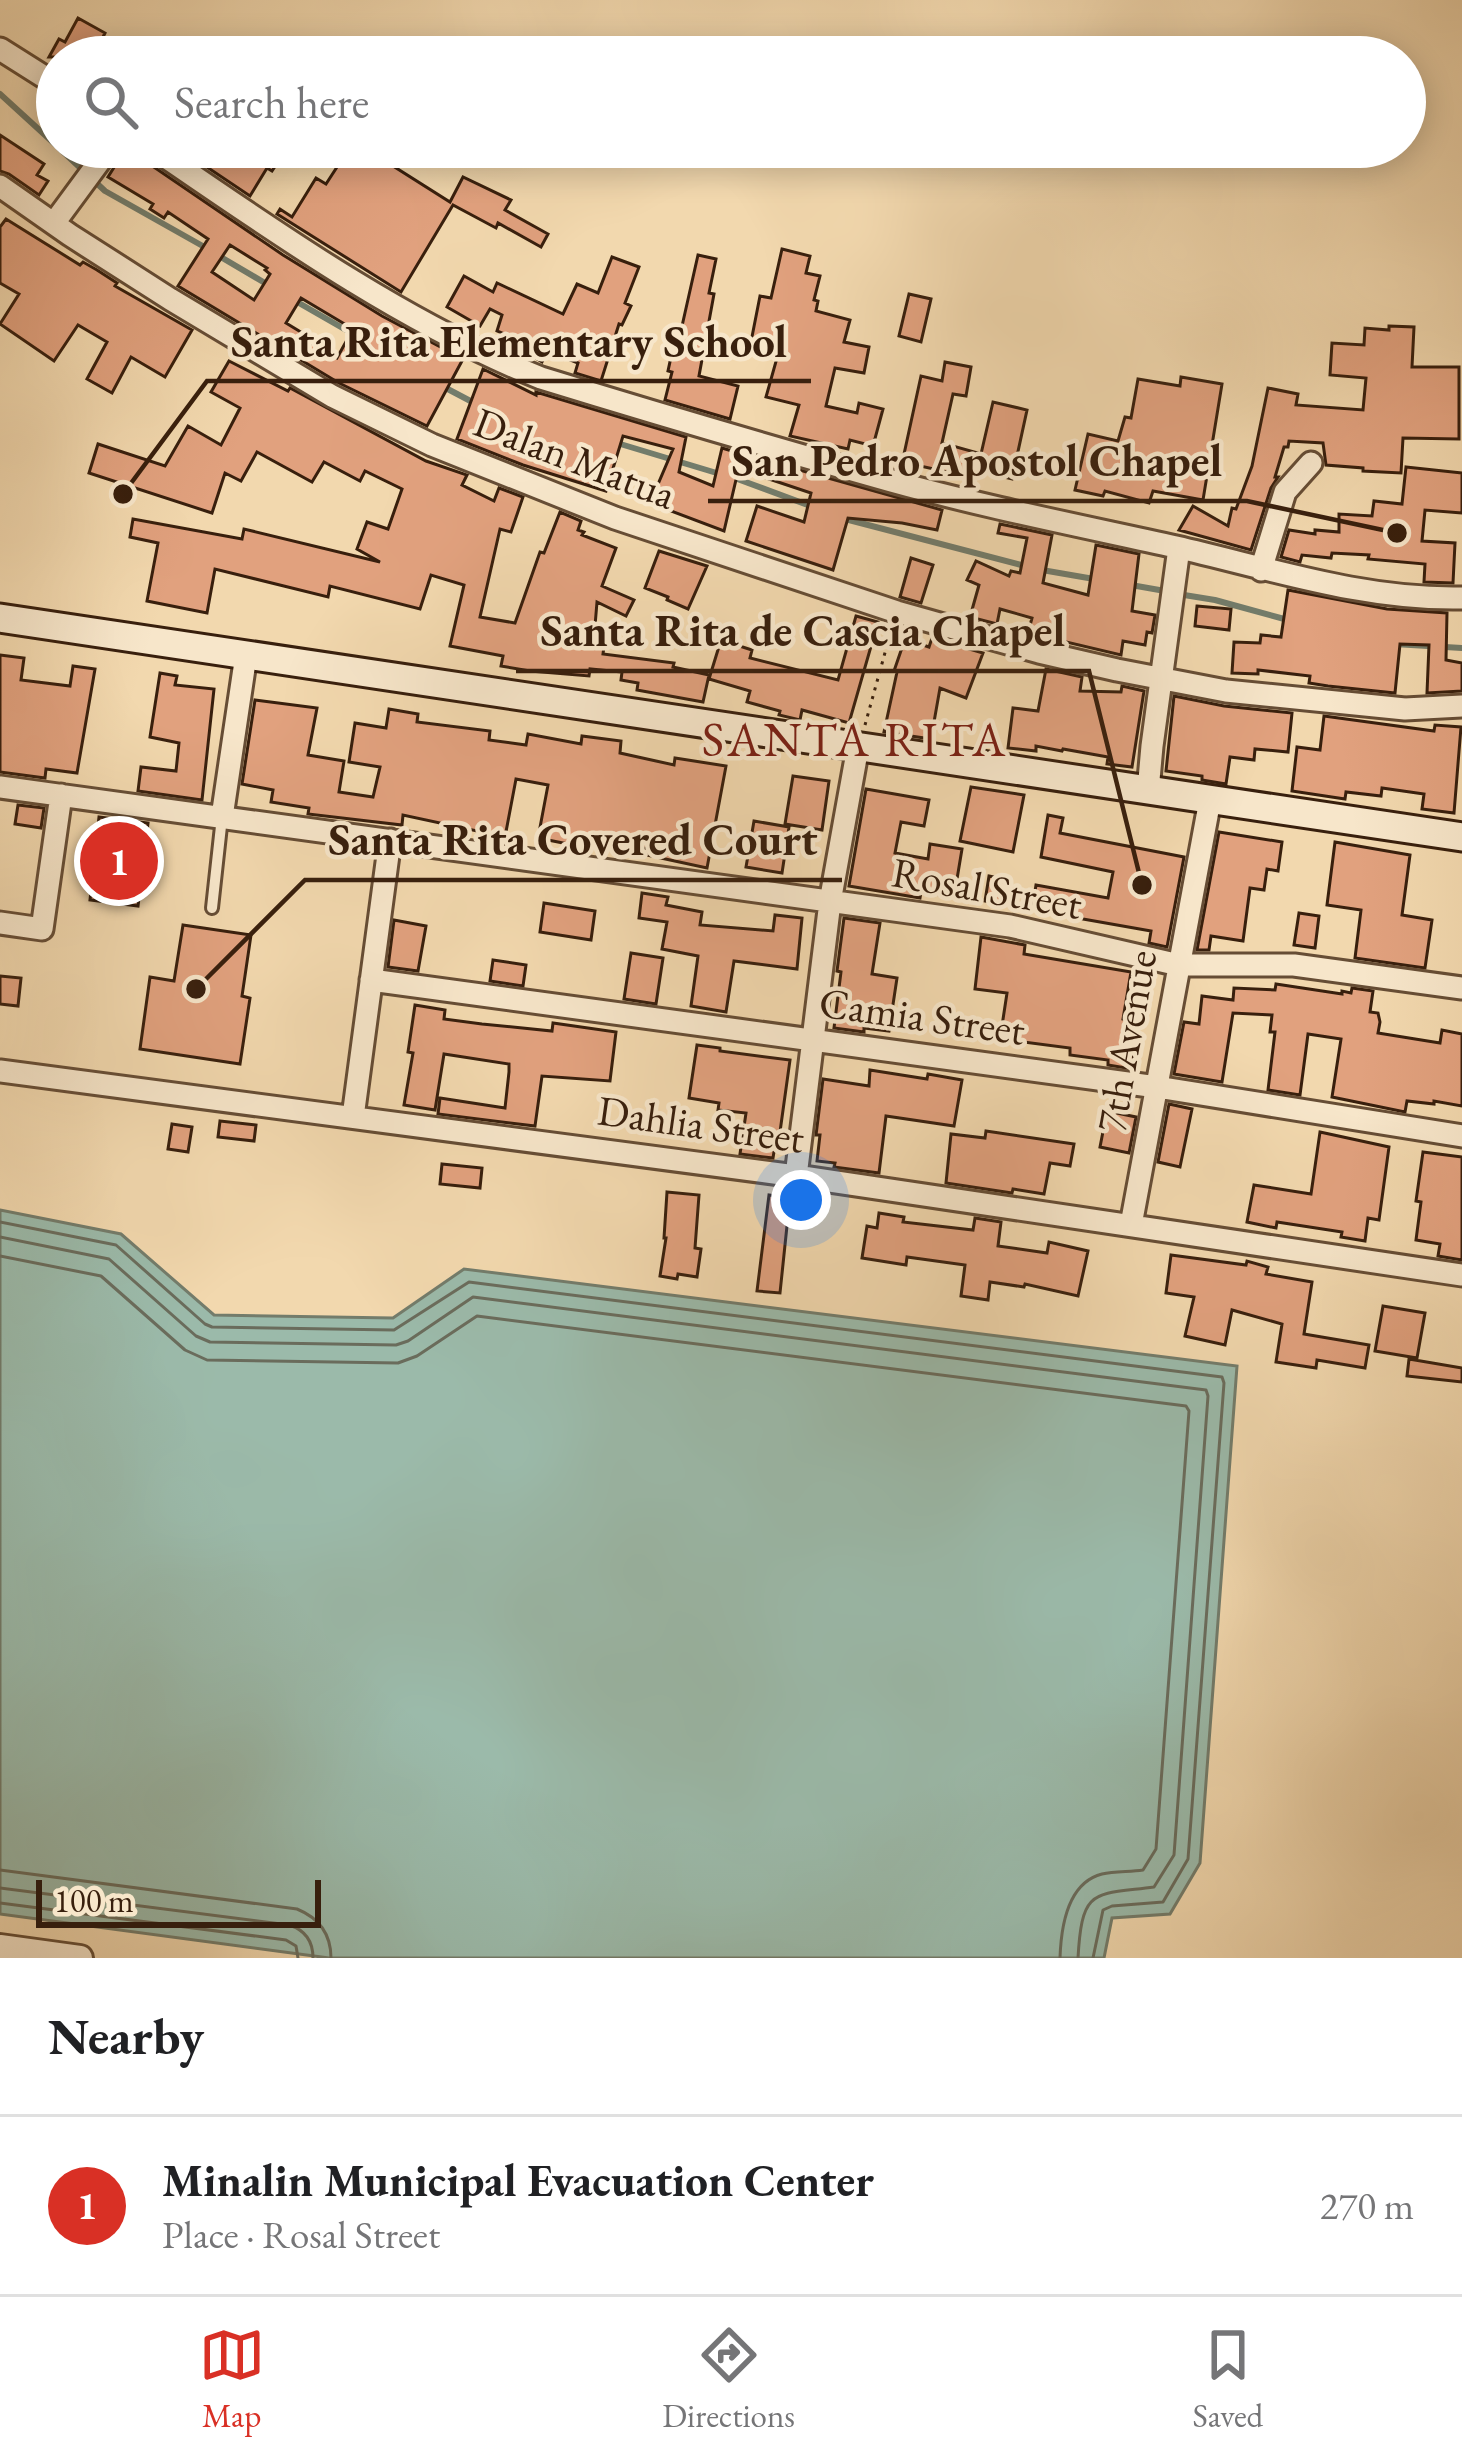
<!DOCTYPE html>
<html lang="en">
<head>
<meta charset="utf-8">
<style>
  body { margin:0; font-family:"EB Garamond",serif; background:#f2f2f2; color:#202124 }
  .scale { position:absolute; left:36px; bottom:30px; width:285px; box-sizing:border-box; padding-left:12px; border:6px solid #381f0d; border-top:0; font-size:33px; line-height:42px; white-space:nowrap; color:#381f0d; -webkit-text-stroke:9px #f7e6ca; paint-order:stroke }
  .you { position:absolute; left:801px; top:1200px; width:42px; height:42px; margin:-30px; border:9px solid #fff; border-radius:50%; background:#1a73e8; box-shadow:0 0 0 18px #1a73e833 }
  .badge { display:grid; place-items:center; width:78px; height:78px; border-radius:50%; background:#d93025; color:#fff; font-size:39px; font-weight:700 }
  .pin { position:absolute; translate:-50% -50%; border:6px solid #fff; box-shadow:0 3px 12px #0006 }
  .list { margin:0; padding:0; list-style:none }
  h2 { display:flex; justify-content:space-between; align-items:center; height:156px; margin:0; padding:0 48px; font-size:51px }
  h2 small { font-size:39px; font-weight:400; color:#757577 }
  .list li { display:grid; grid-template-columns:78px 1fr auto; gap:36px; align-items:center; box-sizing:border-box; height:180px; padding:0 48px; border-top:3px solid #e0e0e0 }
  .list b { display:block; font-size:45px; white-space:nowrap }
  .list p { margin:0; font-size:39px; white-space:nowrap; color:#757577 }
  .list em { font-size:39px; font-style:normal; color:#757577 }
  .icon { flex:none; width:66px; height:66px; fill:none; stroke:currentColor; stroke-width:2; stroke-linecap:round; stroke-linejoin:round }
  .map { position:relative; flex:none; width:1462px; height:1958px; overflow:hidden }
  .search { position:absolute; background:#fff; box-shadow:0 6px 30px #0003; left:36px; right:36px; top:36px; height:132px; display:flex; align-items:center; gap:30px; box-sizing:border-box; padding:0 42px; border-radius:66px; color:#757577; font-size:45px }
  .sheet { height:336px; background:#fff }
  nav { display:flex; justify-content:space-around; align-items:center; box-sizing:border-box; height:168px; border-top:3px solid #e0e0e0; background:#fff; font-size:33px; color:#757577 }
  nav a { display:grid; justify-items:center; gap:6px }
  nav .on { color:#d93025 }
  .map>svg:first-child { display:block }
  .water { fill:#9bbaaa; stroke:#737c6b; stroke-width:3 }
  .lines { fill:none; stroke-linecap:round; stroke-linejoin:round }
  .shore { stroke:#6a6c5c; stroke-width:3 }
  .stream { stroke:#737c6b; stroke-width:6 }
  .building { fill:#e1a17e; stroke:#381f0d; stroke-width:3; fill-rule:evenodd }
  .service-casing { stroke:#664d35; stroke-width:16 }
  .minor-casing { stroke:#664d35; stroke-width:27 }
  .tertiary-casing { stroke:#664d35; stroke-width:30 }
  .secondary-casing { stroke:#381f0d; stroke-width:33 }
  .path { stroke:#381f0d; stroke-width:3; stroke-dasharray:3 6; stroke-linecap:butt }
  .service { stroke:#f7e6ca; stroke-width:10 }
  .minor { stroke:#f7e6ca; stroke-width:21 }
  .tertiary { stroke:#f7e6ca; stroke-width:24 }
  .secondary { stroke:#f7e6ca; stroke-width:27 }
  .labels { text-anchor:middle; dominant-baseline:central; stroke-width:9; stroke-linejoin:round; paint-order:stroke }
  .street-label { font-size:42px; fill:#381f0d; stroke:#f7e6ca }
  .quarter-label { font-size:48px; letter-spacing:3px; fill:#7a1f14; stroke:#f7e6ca }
  .leader { fill:none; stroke:#381f0d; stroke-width:4.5 }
  .callout-dot { fill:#381f0d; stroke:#f7e6ca; stroke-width:4.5 }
  .callout-label { font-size:45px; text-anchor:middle; font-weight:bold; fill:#381f0d; stroke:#f7e6ca; stroke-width:9; stroke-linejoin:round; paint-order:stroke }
</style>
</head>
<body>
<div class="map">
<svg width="1462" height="1958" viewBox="0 0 1462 1958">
  <rect width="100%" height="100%" fill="#f2d8ae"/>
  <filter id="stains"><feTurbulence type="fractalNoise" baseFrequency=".00167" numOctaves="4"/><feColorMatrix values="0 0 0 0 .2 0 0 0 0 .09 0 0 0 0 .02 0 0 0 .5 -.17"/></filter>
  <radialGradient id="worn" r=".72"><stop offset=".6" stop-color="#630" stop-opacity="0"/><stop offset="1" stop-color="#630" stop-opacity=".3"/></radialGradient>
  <path class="water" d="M0,1210L121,1234L214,1315L393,1318L464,1269L1237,1366L1200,1863L1170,1914L1112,1918L1104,1958H329L0,1914Z"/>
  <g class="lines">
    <path class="shore" d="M0,1222L116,1245L205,1324L212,1327L394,1330L469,1282L1222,1377L1224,1383L1188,1859L1163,1902L1112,1906L1103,1910L1093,1958
      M0,1237L109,1259L196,1336L210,1342L396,1345L408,1341L473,1297L1206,1390L1208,1396L1174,1855L1154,1887C1093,1895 1082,1887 1078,1958
      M0,1256L101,1276L185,1350L207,1360L398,1363L417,1356L477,1316L1186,1406L1189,1411L1156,1849L1143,1870C1130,1872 1115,1871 1102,1874C1067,1883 1061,1927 1060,1958
      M0,1870L297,1909C319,1918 331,1934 331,1958
      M0,1888L289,1925C305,1930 313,1941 313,1958
      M0,1903L286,1940L296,1946L298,1958"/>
    <path class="stream" d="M0,94L57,146
      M58,147L105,191L208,249
      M219,256L270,286
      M292,299L353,334
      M442,386L478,405
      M617,443L720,474
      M732,477L816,508
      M845,519L1029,567
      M1042,570L1094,579
      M1131,585L1165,591
      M1178,594L1215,600L1288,620
      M1394,644L1462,648"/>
  </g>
  <path class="building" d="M78,18L105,33L93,57H49L59,39L65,42Z
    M208,40L252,54V57H203Z
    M0,135L44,164L37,175L48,181L39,195L9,174L0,171Z
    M177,147H288L272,171L267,168L250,196Z
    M350,147H363L450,202L463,177L511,200L505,210L548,234L541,247L498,223L496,228L453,205L401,292L277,214L280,209L292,217L316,178L326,184Z
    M136,149L142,159L283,255L382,316L463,359L427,426L339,383L178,286L208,239L168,212L164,218L150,209L153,204L108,177L118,161L126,166ZM230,245L267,268L265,270L270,274L254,300L212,272ZM301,298L353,329L337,358L307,341L309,337L286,323Z
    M6,219L80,265L83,262L97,270L117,283L115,286L192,330L165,377L131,357L112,393L87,379L107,342L78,325L54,361L0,324L19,294L0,283V227Z
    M782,249L810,256L806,273L820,276L814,300L818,301L816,311L850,320L844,342L869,347L864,373L835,368L826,406L857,413L859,403L883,409L873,446L850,440L848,449L790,436L799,405L766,397L777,358L749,352L760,296L771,298Z
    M698,255L716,259L709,293L714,294L699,376L738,386L730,419L665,400L672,372L668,371L676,334L680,335Z
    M612,257L639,267L625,303L631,306L622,325L619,324L601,381L575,373L578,363L548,351L542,362L529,354L533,346L497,331L502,315L490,309L480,326L447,307L464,276L493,292L497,283L563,314L577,284L598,293Z
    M909,294L931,299L921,342L899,336Z
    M1389,326L1414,327L1412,367H1459V439L1403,438L1401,473L1363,471V468L1326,465L1323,443L1289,441L1288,447H1284L1275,477H1278L1271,488L1251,550L1179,530L1193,506L1228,526L1232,508L1236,509L1252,466L1268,388L1298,394L1296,405L1363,410L1366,378L1330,375L1332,343L1364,345L1365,328L1389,330Z
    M229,361L288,391L290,388L426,461L467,475L462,485L494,501L499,488L523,497L511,532L500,529L480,617L515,623L540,552L544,553L560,512L581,521L578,530L584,532L582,535L616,548L602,586L634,600L626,616L597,602L594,638L605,639L603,654L674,663L673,667L709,675L703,702L637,690L638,683L621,680L622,672L590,669L589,676L530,671L501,666L503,656L450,646L464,585L431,575L420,609L330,586L328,597L215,569L207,613L147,601L158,543L130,537L133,519L242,539L244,529L380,562L357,549L367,522L388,529L402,489L365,471L360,481L324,462L312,482L257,452L241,481L225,473L212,513L89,473L98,444L165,466L188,426L221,445L240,408L211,392Z
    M945,362L971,367L966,396L953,394L942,443L981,454L993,402L1027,410L1012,479L967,468L965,476L916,465L915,472L901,468L921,376L942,381Z
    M483,369L536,395V392L686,437L679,472L713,486L722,448L742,454L724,531L650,503L673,449L623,436L606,491L523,465L457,439Z
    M1181,377L1222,384L1203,500L1153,491L1149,503L1105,491L1103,496L1075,490L1088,434L1118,441L1125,417L1131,418L1138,379L1180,386Z
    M771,462L942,510L937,530L902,523L848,518L833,570L746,541L757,506L804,522L811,493L766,478Z
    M1406,467L1462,473V513L1425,510L1422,541L1455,543L1453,583L1424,582L1425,564L1368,559L1369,555L1332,553L1331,558L1302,555L1300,562L1281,557L1289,530L1315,534V530L1339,532V514L1372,516L1374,501L1402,504Z
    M1000,524L1052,535L1043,583L1088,595L1096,545L1139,554L1132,611L1155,615L1152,633L1147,632L1145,645L1123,641L1121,655L1028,633L1032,618L1000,609L997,624L970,617L979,585L967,580L976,561L1009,576L1011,571L1020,573L1027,538L998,533Z
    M659,551L707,566L688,609L667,600L668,597L645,588Z
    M911,558L933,565L921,603L900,597Z
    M1288,590L1387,609L1447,613L1446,660L1462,663V691L1427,693L1429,645L1400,644L1395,693L1328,686L1309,683L1310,676L1258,670V674L1232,673L1234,642L1260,643L1261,635L1281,637Z
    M1197,606L1231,609L1229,630L1195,626Z
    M856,616L878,622L849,723L802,710L800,720L779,715L780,711L747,702L750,691L709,679L721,640L752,650L750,658L838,680Z
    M932,638L983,653L966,698L940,688L931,739L884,732L897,672L894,671L905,639L929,647Z
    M0,655L24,658L21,680L70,686L73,666L95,669L77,773L46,769L45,778L0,772Z
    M1046,669L1082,677L1080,691L1121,692L1122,686L1144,691L1132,767L1107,764L1108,757L1063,749L1062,751L1036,746V751L1008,748L1013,708L1038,711Z
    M160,673L177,676L175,685L214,689L202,800L138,791L141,767L176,771L179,743L150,737Z
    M1174,696L1224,706L1292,713L1288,752L1255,749L1254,760L1230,757L1226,784L1202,780V776L1166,771Z
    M255,700L317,708L308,755L344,761L339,792L373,797L380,767L349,762L355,723L386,728L389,709L418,714L417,722L490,731L489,740L526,745L528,734L581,744L582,736L621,741L620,753L674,765L675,758L726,766L707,868L647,855L648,849L590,836L588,848L538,838L548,785L516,779L505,837L403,815L402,825L308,814L309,808L271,802L273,790L242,784Z
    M1324,716L1434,731L1435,725L1461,727L1454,813L1422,809L1424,794L1382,788L1381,796L1346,792L1345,799L1292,791L1297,747L1320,750Z
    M793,776L829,781L822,830L785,824Z
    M971,787L1024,795L1013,852L960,841Z
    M866,789L929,800L924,826L901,822L895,853L928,859L930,844L962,849L954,897L921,892L920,898L849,886Z
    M18,805L44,808L41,828L15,824Z
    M1048,815L1063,818L1060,833L1184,857L1167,947L1149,943L1151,931L1032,910L1036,885L1108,898L1113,872L1041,857Z
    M99,817L148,823L138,906L90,900Z
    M754,821L789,827L782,873L746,867Z
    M1219,832L1282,842L1278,871L1267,869L1264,890L1250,888L1243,941L1211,936L1209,950H1197Z
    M1335,842L1410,855L1402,915L1432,920L1425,968L1355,958L1361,910L1327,905Z
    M989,876L1008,880L1004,904L985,901Z
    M642,893L668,897L666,905L702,912L700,925L773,931L775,915L802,918L797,969L734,961L726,1012L691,1006L698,956L662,949L667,922L639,918Z
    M544,903L595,911L591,940L540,932Z
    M1299,913L1319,916L1315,948L1294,945Z
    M844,918L880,923L872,974L897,978L889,1031L864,1028V1032L834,1028L841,972L837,971Z
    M394,920L426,926L418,971L388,967Z
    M183,925L251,935L242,996L250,998L240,1064L140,1049L150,977L174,981Z
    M981,937L1025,945L1024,954L1131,972L1123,1019L1138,1021L1132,1069L1108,1065V1060L1070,1055V1048L1000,1039L1007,993L975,989Z
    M631,953L663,958L656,1004L624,999Z
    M493,960L526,965L523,986L490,981Z
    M0,976L21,978L18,1006L0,1004Z
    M1276,984L1342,994V991L1351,993L1352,988L1373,991L1370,1012L1378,1013L1380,1022L1378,1033L1440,1043L1442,1030L1462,1034V1106L1434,1101V1104L1407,1101L1405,1112L1332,1097L1341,1039L1308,1034L1300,1095L1268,1090L1275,1032H1270L1272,1015L1233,1013L1222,1082L1174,1074L1184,1022L1199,1024L1202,996L1233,1000L1234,988L1275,990Z
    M415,1005L445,1010L444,1019L482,1024L552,1031L553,1023L616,1032L610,1081L542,1076L535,1126L438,1114L440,1098L505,1108L509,1072V1064L444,1054L435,1110L404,1105L413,1053L408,1052Z
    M697,1045L720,1048V1051L790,1060L779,1139H776L773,1158L740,1154L746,1113L718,1110L719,1103L689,1098Z
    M870,1070L927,1079L928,1074L962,1080L954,1126L886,1116L879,1173L834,1167L835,1163L817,1161L820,1135H816L823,1079L869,1086Z
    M1169,1104L1192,1109L1180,1167L1158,1162Z
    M1107,1111L1136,1117L1129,1153L1100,1147Z
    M220,1121L256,1125L254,1141L218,1137Z
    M172,1124L192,1127L188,1152L168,1149Z
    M986,1131L1074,1144L1070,1166L1050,1163L1044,1194L1013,1189L1012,1193L946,1183L951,1134L985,1138Z
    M1320,1132L1389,1147L1379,1220L1368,1218L1365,1241L1341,1237L1342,1232L1277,1222L1276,1228L1247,1222L1254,1185L1311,1194Z
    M1423,1152L1462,1157V1260L1438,1256L1440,1244L1416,1240L1421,1202L1416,1201Z
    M442,1164L482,1168L480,1188L440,1184Z
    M667,1192L699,1195L695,1248L701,1249L697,1277L678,1274L677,1279L660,1276L666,1238H664Z
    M769,1195L790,1197L780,1293L757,1291Z
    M879,1213L904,1217L903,1222L973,1230L975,1218L1001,1222L998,1246L1047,1253L1049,1242L1088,1251L1078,1296L1025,1284L1024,1287L990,1282L988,1300L961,1296L965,1265L907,1257L906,1265L862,1258L867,1226L877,1228Z
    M1171,1255L1246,1265L1247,1261L1268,1267L1266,1274L1312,1282L1304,1334L1369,1345L1365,1368L1317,1360L1316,1368L1276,1362L1282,1324L1232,1310L1225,1345L1185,1336L1194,1297L1166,1293Z
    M1383,1306L1425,1313L1417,1358L1375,1351Z
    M1409,1359L1462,1368V1382L1407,1376Z"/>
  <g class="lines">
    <defs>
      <path id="service" d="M212,908L222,817"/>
      <path id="minor" d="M0,49L57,85
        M151,147C272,230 405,324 541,378C658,414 774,448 891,481C985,507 1081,526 1176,547C1272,569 1363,600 1462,598
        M0,186L70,235L170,299L332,396L432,445L615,518L897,612L1039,652L1117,670L1226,691L1405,709L1462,706
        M54,223L110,147
        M1261,570L1285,492L1311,463
        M0,787L1010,926L1179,965H1294L1462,988
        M1148,791L1152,746L1179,548
        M222,817L246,655
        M0,923L42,929L61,795
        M371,980L1157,1087L1462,1136
        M0,1071L796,1176L1462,1275
        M353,1117L390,840
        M796,1176L830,902L858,747
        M1131,1225L1210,800"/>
      <path id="tertiary" d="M0,1947L80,1958"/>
      <path id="secondary" d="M0,618L1462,837"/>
    </defs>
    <use href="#service" class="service-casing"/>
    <use href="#minor" class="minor-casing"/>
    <use href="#tertiary" class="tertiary-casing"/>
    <use href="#secondary" class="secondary-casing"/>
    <path class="path" d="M865,725L891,631"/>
    <use href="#service" class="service"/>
    <use href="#minor" class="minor"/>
    <use href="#tertiary" class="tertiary"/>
    <use href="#secondary" class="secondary"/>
  </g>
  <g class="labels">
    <g class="street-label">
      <text transform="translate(575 458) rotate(21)">Dalan Matua</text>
      <text transform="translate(987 888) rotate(10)">Rosal Street</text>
      <text transform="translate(922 1016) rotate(8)">Camia Street</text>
      <text transform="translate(1126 1041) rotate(-80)">7th Avenue</text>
      <text transform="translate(701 1124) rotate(8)">Dahlia Street</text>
    </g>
    <g class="quarter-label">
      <text x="855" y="739">SANTA RITA</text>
    </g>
  </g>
  <path class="leader" d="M123 494L207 381H811M1397 533L1247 501H708M1142 885L1089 671H516M196 989L305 880H842"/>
  <g class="callout-dot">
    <circle cx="123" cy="494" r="12"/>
    <circle cx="1397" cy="533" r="12"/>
    <circle cx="1142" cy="885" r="12"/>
    <circle cx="196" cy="989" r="12"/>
  </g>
  <g class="callout-label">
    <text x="509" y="357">Santa Rita Elementary School</text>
    <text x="977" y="476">San Pedro Apostol Chapel</text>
    <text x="803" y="646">Santa Rita de Cascia Chapel</text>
    <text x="573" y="855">Santa Rita Covered Court</text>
  </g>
  <rect width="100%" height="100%" filter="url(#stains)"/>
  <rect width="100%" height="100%" fill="url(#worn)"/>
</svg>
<div class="scale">100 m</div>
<div class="you"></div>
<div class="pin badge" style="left:119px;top:861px">1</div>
<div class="search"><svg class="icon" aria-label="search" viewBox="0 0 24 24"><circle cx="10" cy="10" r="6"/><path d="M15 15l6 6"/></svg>Search here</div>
</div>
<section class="sheet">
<h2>Nearby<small></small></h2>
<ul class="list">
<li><span class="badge">1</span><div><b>Minalin Municipal Evacuation Center</b><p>Place · Rosal Street</p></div><em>270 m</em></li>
</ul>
</section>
<nav>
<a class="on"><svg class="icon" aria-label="map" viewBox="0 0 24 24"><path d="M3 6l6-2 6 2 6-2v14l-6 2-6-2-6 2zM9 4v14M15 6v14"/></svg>Map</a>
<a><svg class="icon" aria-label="directions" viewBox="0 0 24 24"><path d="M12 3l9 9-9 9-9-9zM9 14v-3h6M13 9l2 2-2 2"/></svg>Directions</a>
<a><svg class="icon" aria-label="saved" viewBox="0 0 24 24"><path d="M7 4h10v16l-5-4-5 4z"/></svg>Saved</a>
</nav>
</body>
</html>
